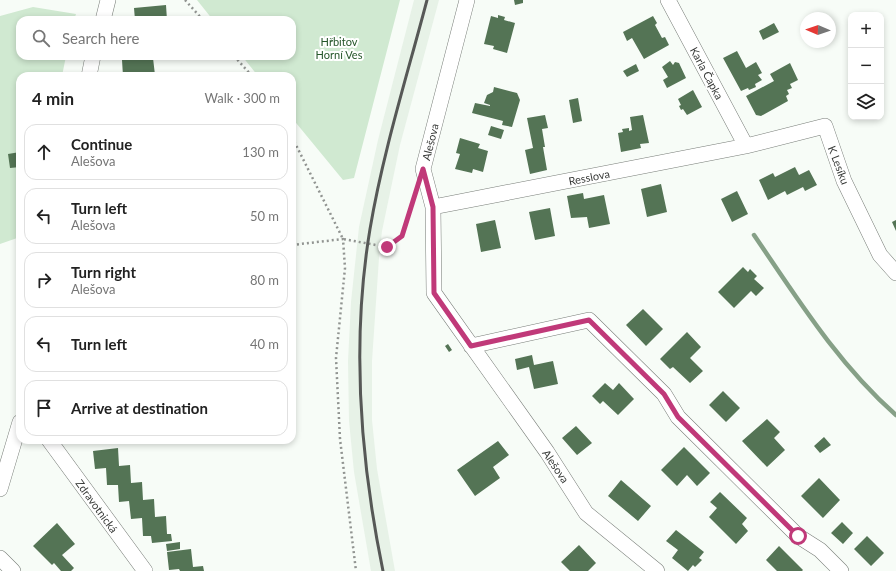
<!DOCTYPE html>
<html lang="en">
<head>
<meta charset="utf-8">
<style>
  body { margin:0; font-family:Lato,sans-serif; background:#f2f2f2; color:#222 }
  .controls { position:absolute; right:12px; top:12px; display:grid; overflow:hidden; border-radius:8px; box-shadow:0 2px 6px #0003 }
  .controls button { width:36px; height:36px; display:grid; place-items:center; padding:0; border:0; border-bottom:1px solid #e0e0e0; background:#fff; color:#222; font:20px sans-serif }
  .compass { position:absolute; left:800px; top:12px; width:36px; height:36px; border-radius:50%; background:#fff; box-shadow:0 2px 6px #0003; rotate:272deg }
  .stop { position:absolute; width:12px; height:12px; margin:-9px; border:3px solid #c03979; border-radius:50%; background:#fff }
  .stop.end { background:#c03979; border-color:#fff; box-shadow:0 1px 4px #0008 }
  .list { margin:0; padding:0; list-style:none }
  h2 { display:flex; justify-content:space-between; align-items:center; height:52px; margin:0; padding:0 16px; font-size:17px }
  h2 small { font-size:13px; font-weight:400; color:#767676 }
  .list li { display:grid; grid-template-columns:26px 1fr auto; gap:12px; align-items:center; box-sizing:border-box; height:56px; margin:0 8px 8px; padding:0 8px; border:1px solid #e0e0e0; border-radius:12px }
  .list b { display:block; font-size:15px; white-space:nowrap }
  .list p { margin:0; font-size:13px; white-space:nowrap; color:#767676 }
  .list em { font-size:13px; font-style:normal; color:#767676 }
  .icon { flex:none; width:22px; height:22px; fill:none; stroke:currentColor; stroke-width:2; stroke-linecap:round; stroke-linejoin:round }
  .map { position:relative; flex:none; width:896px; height:571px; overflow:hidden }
  .search { position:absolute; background:#fff; box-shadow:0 2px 6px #0003; left:16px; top:16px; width:280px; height:44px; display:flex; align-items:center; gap:10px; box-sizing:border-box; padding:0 14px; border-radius:12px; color:#767676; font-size:15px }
  .panel { position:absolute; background:#fff; box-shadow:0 2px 6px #0003; left:16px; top:72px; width:280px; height:372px; border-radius:12px }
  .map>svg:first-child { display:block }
  .built { fill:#e7f2e7 }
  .green { fill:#d0e9d1 }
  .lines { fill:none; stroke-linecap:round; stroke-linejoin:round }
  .stream { stroke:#86a087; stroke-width:4.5 }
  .building { fill:#547455 }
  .minor-casing { stroke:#787d78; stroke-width:16 }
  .path { stroke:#919491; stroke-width:2.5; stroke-dasharray:2 3; stroke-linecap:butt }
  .minor { stroke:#fff; stroke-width:15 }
  .rail { stroke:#565856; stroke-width:3 }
  .route { stroke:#c03979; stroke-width:5 }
  .labels { text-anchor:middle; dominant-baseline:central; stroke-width:4; stroke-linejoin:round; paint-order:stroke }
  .park-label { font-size:11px; fill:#245529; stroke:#fff }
  .street-label { font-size:11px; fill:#383a38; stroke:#fff }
</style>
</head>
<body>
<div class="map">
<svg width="896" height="571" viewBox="0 0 896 571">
  <rect width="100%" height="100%" fill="#f7fcf7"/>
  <path class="built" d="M414,0H439L400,145L382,231L379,258L372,361V420L377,469L395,571H371L354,472L349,421L348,361L351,302L359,227L378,140Z"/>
  <path class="green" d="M197,0H400L354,178L343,180L292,118V76H258L242,56H292V20H213Z
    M33,7L76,14L74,20H20V56H66L62,76H20V237L0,244V16Z"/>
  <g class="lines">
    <path class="stream" d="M754,235C797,298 838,364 896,415"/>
  </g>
  <path class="building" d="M514,0H523V3L515,5Z
    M166,5L167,20H135L134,8Z
    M498,15L505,17L504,20L515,23L507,53L493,49L494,46L484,44L491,16L498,18Z
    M653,16L657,23L655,25L662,38L665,37L669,45L644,59L632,38L627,41L623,32Z
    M774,23L779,32L763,40L759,31Z
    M737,51L746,68L756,62L762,73L758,75L762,80L755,84L756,87L749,90L748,88L741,91L723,58Z
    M127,56H158V58H153L155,75L123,76L122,60H127Z
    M670,61L673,65L675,62L679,63L686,78L667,88L663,80L668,77L662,67Z
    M790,63L798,80L790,84L792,88L787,90L789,94L786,96L788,101L761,116L756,115L746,96L774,81L770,74Z
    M636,64L639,71L627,77L623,71Z
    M494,87L517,93L520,100L512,127L502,125L503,121L472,113L475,103L490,106V105L484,103L487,95L493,92Z
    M693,90L702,107L687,115L683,109L681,110L679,106L681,105L678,99Z
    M578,98L582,121L573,123L569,100Z
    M545,115L548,128L542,129L545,147H543L547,170L530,174L525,150L533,148L527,118Z
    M643,115L649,143L640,144L641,148L621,152L618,133L623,132L622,129L629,128V131L632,130L630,117Z
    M491,126L504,130L501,139L488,135Z
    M460,138L480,144L478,148L488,151L483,172L473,169L472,173L455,169L460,154L456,153Z
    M20,152V167L10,168L8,154Z
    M795,167L799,175L809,170L817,185L805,191L803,187L787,195L785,191L768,200L759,180L773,173L775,177Z
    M661,184L667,212L647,217L641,189Z
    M737,191L748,214L732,222L721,199Z
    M583,193L584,199L604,195L610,224L589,228L587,217L571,218L567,196Z
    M550,208L555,236L535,240L529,212Z
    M495,220L501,248L481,252L476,224Z
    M896,220V231L892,222Z
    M743,267L748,272L750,269L757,276L754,279L764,288L756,296L751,291L734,308L718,292Z
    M643,309L663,329L646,346L626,325Z
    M687,332L701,347L690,358L703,371L690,383L673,367L670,369L660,359Z
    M448,344L452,350L449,352L445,346Z
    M532,355L534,365L553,361L558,384L534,389L529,367L517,370L515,359Z
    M605,383L613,390L619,383L634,399L618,415L603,401L600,404L592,396Z
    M723,391L740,408L726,422L709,405Z
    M767,419L780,432L774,438L785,450L767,467L742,441Z
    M576,426L592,443L577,455L562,438Z
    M824,437L831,445L820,453L814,446Z
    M498,441L509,455L493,467L500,478L475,496L457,470Z
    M684,447L710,473L697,486L687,475L677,486L661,470Z
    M118,448L119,466L130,465L131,483L142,482L143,500L154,499L155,517L166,516L167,534H171L172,541L152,543L151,536H143L142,518L131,519L129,501L119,502L118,485H107L106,468L95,469L93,451Z
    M819,478L840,500L823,518L801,496Z
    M621,480L651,506L638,521L608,496Z
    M720,492L747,518L742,524L748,531L736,544L709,517L717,508L710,502Z
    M842,522L853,533L843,544L831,533Z
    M57,523L75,544L62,555L74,568L71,571H61L54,563L52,565L33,546Z
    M676,530L704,552L699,558L702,560L695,567L693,565L688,571L672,558L678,550L666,541Z
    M867,536L884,553L871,566L854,549Z
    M180,542V549L167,551L166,544Z
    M579,545L596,563L588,571H570L561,562Z
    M779,546L803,570L802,571H777L766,560Z
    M191,549L193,567L203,566L204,571H180L179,569L169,570L167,552Z"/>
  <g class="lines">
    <defs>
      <path id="minor" d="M467,0L423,169L433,207L434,293L547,452L586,513L657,571
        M668,0L746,146
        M103,20L108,0
        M89,76L93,56
        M433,207L746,146L825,126L844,181L880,255L896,273
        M471,346L589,320L664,394L678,417L798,536L820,550L841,571
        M49,440L145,571
        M0,489L20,422
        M0,558L13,571"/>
    </defs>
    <use href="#minor" class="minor-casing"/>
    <path class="path" d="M185,0L203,20
      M234,56L252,76
      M292,137L343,239L387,247L402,236L415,196
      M292,245L343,239L345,268L336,358L340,439L356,571"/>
    <use href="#minor" class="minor"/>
    <path class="rail" d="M383,571C360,459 351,343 370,229C383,152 407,76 427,0"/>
  </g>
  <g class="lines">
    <path class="route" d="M387,247L402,236L423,169L433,207L434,293L471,346L589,320L664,394L678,417L798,536"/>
  </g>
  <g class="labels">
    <g class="park-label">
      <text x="339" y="41">Hřbitov<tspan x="339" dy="13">Horní Ves</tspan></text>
    </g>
    <g class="street-label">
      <text transform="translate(707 73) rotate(62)">Karla Čapka</text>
      <text transform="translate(430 142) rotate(-76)">Alešova</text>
      <text transform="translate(839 165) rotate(69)">K Lesíku</text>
      <text transform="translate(589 177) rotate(-11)">Resslova</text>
      <text transform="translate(556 466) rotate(56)">Alešova</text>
      <text transform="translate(97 506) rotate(54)">Zdravotnická</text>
    </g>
  </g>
</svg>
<div class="controls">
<button>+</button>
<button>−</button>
<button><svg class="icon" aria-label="layers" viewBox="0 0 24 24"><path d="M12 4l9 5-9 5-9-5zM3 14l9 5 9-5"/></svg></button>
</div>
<svg class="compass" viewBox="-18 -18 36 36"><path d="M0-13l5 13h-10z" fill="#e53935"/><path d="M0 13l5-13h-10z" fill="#767676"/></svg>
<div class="stop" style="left:798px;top:536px"></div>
<div class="stop end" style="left:387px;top:247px"></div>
<div class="search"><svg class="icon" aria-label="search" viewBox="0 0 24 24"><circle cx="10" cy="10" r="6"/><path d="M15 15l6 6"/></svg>Search here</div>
<section class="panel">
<h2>4 min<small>Walk · 300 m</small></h2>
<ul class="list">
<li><svg class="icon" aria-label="ahead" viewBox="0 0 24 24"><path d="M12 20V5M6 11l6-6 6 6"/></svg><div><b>Continue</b><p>Alešova</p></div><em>130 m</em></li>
<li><svg class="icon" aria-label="left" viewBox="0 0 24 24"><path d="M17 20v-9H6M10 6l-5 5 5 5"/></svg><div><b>Turn left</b><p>Alešova</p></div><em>50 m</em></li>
<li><svg class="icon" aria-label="right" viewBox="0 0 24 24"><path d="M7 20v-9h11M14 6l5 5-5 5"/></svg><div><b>Turn right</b><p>Alešova</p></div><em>80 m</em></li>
<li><svg class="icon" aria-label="left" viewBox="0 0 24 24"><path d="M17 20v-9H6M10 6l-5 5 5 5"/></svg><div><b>Turn left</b></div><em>40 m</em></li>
<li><svg class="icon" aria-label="arrive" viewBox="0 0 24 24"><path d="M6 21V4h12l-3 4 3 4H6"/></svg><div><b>Arrive at destination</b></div></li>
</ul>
</section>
</div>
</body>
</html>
